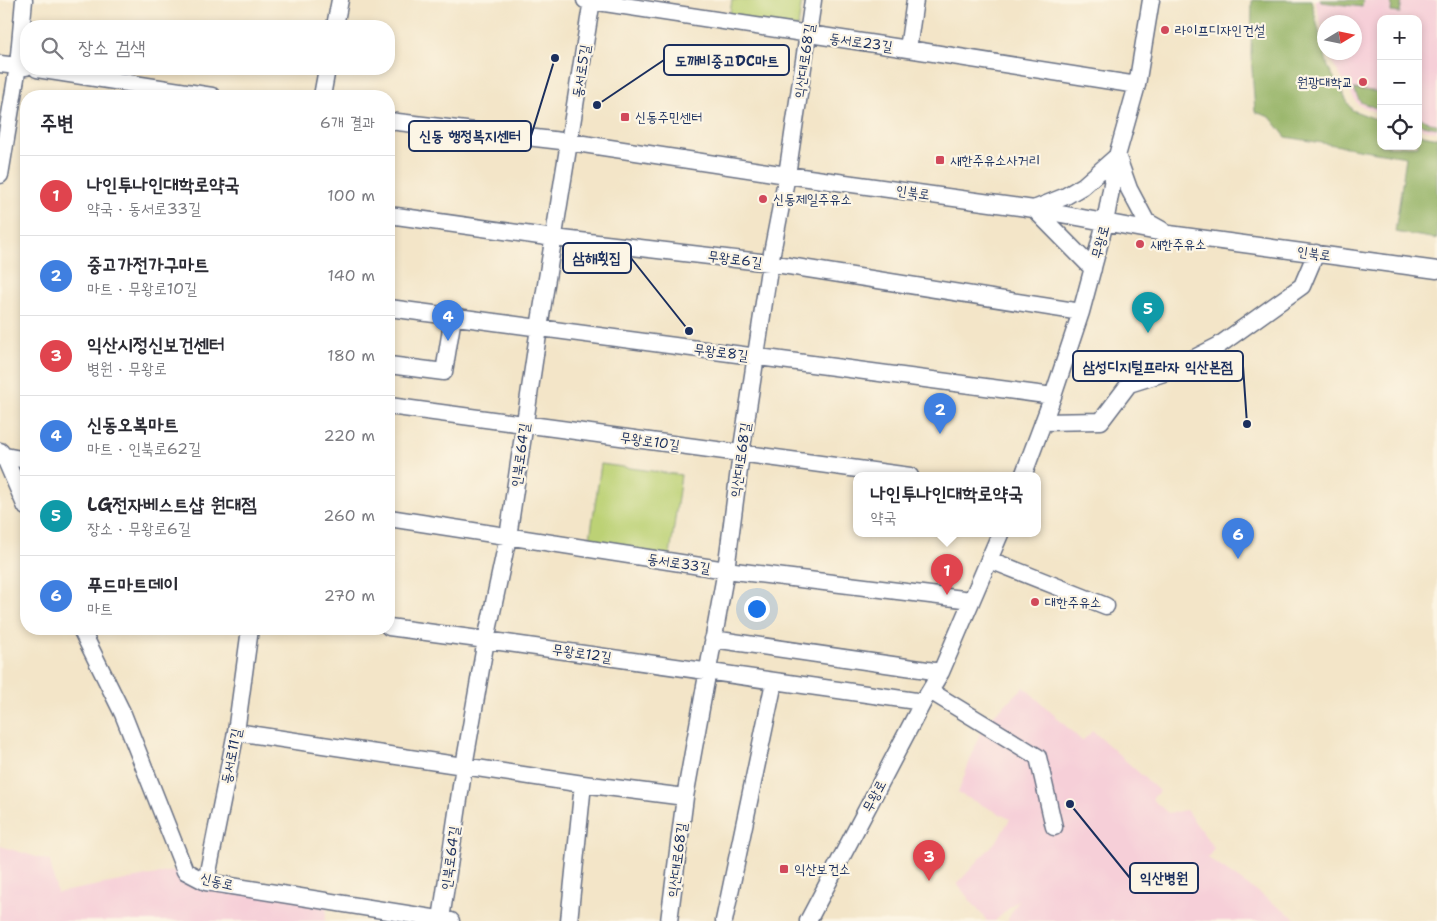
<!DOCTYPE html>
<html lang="ko">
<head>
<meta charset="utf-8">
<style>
  body { margin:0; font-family:"Shantell Sans","Poor Story",sans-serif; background:#f2f2f3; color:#2b2b33 }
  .controls { position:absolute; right:15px; top:15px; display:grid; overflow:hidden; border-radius:10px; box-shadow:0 2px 8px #0003 }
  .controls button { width:45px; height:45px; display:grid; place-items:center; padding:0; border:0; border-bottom:1px solid #e1e1e2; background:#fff; color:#2b2b33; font:25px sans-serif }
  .compass { position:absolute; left:1317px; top:15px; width:45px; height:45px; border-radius:50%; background:#fff; box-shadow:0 2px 8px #0003; rotate:80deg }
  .you { position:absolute; left:756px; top:608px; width:18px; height:18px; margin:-12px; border:4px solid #fff; border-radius:50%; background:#1a73e8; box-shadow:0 0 0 8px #1a73e833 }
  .badge { display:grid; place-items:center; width:32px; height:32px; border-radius:50%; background:#0f766e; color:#fff; font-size:16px; font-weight:700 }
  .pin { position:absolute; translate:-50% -41px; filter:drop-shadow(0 1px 2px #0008) }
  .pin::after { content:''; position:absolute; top:26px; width:18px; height:15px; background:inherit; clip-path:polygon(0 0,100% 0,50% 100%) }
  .popup { position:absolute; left:853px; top:472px; width:188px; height:65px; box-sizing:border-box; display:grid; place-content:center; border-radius:10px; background:#fff; filter:drop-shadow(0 1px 4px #0005); font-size:16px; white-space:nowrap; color:#7c7c81 }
  .popup b { font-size:19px; color:#2b2b33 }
  .popup::after { content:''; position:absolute; left:50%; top:100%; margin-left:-10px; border:10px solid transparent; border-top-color:#fff }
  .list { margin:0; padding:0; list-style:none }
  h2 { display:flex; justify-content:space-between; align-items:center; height:65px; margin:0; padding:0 20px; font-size:21px }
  h2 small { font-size:16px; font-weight:400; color:#7c7c81 }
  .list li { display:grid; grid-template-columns:32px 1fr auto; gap:15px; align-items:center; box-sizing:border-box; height:80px; padding:0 20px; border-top:1px solid #e1e1e2 }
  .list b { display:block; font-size:19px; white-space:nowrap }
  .list p { margin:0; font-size:16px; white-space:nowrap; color:#7c7c81 }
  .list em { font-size:16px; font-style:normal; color:#7c7c81 }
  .icon { flex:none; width:28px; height:28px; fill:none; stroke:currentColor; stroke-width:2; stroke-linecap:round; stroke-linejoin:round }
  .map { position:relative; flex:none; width:1437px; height:921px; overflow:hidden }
  .search { position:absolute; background:#fff; box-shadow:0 2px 8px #0003; left:20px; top:20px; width:375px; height:55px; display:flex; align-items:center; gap:12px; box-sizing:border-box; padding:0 18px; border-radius:20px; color:#7c7c81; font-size:19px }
  .panel { position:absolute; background:#fff; box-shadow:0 2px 8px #0003; left:20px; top:90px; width:375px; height:545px; border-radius:20px }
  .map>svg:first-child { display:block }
  .built { fill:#f6cfd8 }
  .green { fill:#bcd175; stroke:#6c806a }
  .forest { fill:#95b366; stroke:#587162 }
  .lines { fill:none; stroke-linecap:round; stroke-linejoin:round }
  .minor-casing { stroke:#676f83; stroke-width:19 }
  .minor { stroke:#fff; stroke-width:16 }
  .poi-dot { fill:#d1495b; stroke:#fcf5e5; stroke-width:2 }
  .labels { text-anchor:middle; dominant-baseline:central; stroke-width:4.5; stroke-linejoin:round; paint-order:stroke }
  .poi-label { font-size:14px; fill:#1b2f5e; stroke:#fcf5e5; text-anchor:start }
  .street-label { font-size:14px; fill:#1b2f5e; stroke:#fcf5e5 }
  .leader { fill:none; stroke:#1b2f5e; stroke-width:2 }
  .callout-dot { fill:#1b2f5e; stroke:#fcf5e5; stroke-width:2 }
  .callout { fill:#fcf5e5; stroke:#1b2f5e; stroke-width:2 }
  .callout-label { font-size:15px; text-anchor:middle; font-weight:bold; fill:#1b2f5e }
</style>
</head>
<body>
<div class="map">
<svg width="1437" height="921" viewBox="0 0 1437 921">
  <rect width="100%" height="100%" fill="#fcf5e5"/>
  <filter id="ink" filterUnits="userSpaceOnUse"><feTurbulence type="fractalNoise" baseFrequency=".02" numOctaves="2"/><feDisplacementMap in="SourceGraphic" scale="10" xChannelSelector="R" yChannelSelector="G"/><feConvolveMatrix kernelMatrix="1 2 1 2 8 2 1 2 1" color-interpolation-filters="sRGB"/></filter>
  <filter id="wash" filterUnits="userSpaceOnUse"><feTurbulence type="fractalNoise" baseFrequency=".0096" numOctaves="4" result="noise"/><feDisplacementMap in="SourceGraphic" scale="20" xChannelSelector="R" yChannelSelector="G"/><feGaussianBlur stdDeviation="1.12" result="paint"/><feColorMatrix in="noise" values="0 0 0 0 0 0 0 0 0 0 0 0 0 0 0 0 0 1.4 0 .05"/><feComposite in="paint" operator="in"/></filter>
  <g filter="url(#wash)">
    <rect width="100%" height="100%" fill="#f3e5c8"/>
    <path class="built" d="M1315,0H1437V132L1418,128V19H1381V114L1358,105L1330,59L1329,53L1354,52V22H1324V36Z
      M1024,687L1082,741L1093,731L1159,791L1152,799L1168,813L1186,810L1214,848L1208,858L1299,921H1007L1019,899L995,921H987L957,884L998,839L1010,819L958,793L983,725Z
      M0,846L50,861L57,893L178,870L327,906L325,921H0Z"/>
    <path class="green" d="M732,0H802L798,27L729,18Z
      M601,464L681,475L670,556L589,545Z"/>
    <path class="forest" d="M1252,0H1311L1328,67L1352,110L1381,121V146H1418V134L1437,138V239L1395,232L1406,157L1286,137L1270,117L1255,112L1251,55Z
      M1320,0H1363L1362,7L1321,2Z
      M1392,0H1402L1400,13L1391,12Z
      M1354,89L1381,92V110L1360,102Z
      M1418,116L1429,123L1437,124V128L1418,124Z"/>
  </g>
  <g filter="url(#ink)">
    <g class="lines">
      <defs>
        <path id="minor" d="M585,0L908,49L1137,85
          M335,26L340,0
          M908,49L915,0
          M0,64L26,67
          M37,69L212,96
          M322,96L327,69
          M389,121L570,142L787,175L1034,209L1169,234L1437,270
          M1118,158L1129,189L1146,221L1162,230
          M0,175L18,66L24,0
          M1034,209L1066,196L1083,186L1117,156
          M1034,209L1093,269
          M389,215L554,238L770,263L1081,312
          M389,308L1053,396
          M389,365L444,372L453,317
          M389,406L910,476
          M1043,422L1101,421L1129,384L1167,372L1218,346L1302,286L1316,253
          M0,451L4,456L26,507
          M0,455L26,460
          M1023,476L1053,396L1081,312L1105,223L1117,156L1137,85L1151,0
          M389,518L726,570L971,600
          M990,560L1106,606
          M389,627L486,640L923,702
          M81,629L123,714L185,871L206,882L451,921
          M713,639L941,672
          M930,691L1038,757L1054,827
          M236,732L583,784L685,797
          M206,882L236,732L250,629
          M441,919L464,766L486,640L508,537L539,328L592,0
          M569,921L583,784
          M669,921L685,797L726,570L741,454L770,263L787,175L813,0
          M724,921L774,682
          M808,921L923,702L941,672L1000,534"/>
      </defs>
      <use href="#minor" class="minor-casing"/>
      <use href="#minor" class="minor"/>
    </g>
  </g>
  <g class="poi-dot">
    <circle cx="1165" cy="30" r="5"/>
    <circle cx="1363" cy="82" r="5"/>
    <rect x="620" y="112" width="10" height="10" rx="2.5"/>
    <rect x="935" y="155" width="10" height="10" rx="2.5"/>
    <circle cx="763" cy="199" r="5"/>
    <circle cx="1140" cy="244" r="5"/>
    <circle cx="1035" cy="602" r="5"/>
    <rect x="779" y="864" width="10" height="10" rx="2.5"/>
  </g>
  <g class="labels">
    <g class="poi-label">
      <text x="1175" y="30">라이프디자인건설</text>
      <text x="1353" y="82" text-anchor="end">원광대학교</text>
      <text x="635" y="117">신동주민센터</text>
      <text x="950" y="160">새한주유소사거리</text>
      <text x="773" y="199">신동제일주유소</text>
      <text x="1150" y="244">새한주유소</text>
      <text x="1045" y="602">대한주유소</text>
      <text x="794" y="869">익산보건소</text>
    </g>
    <g class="street-label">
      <text transform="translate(861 42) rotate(8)">동서로23길</text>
      <text transform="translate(804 61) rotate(-82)">익산대로68길</text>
      <text transform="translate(581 71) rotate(-81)">동서로5길</text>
      <text transform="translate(913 192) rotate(8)">인북로</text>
      <text transform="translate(1100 242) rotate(-75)">무왕로</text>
      <text transform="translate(1314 253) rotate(8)">인북로</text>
      <text transform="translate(735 259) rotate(7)">무왕로6길</text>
      <text transform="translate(721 352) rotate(7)">무왕로8길</text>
      <text transform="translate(650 441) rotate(8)">무왕로10길</text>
      <text transform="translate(520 455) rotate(-82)">인북로64길</text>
      <text transform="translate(740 460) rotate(-82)">익산대로68길</text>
      <text transform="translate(679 563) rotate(9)">동서로33길</text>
      <text transform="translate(582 653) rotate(8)">무왕로12길</text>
      <text transform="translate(231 756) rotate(-79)">동서로11길</text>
      <text transform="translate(874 796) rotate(-62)">무왕로</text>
      <text transform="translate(450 858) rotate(-82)">인북로64길</text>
      <text transform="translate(677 860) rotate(-83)">익산대로68길</text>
      <text transform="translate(217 881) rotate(14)">신동로</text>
    </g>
  </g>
  <path class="leader" d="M597 105L664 60M555 58L531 136M689 331L631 258M1247 424L1243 366M1070 804L1130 878"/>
  <g class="callout-dot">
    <circle cx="597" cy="105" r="5"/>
    <circle cx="555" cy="58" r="5"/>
    <circle cx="689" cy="331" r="5"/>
    <circle cx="1247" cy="424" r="5"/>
    <circle cx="1070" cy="804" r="5"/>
  </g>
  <g class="callout">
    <rect x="664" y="45" width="125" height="30" rx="5"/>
    <rect x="409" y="121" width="122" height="30" rx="5"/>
    <rect x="563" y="243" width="68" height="30" rx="5"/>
    <rect x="1073" y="351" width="170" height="30" rx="5"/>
    <rect x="1130" y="863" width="68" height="30" rx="5"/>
  </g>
  <g class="callout-label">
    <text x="727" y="66">도깨비중고DC마트</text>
    <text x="470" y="141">신동 행정복지센터</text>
    <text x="597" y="263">삼해횟집</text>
    <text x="1158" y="372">삼성디지털프라자 익산본점</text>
    <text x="1164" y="883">익산병원</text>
  </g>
</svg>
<div class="controls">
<button>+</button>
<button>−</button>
<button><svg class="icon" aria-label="locate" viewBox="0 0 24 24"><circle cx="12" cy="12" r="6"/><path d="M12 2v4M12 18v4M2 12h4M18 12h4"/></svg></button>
</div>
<svg class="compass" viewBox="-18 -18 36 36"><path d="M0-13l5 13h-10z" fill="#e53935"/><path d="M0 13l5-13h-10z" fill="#7c7c81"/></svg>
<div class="you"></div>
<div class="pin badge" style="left:947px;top:595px;background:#e0444e">1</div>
<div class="popup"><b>나인투나인대학로약국</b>약국</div>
<div class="pin badge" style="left:940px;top:434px;background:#3f7fe0">2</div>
<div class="pin badge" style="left:929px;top:881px;background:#e0444e">3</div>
<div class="pin badge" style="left:448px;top:341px;background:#3f7fe0">4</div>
<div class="pin badge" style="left:1148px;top:333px;background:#0f9aa8">5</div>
<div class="pin badge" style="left:1238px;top:559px;background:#3f7fe0">6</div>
<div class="search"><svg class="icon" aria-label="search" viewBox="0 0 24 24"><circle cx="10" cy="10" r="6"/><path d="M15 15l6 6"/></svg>장소 검색</div>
<section class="panel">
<h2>주변<small>6개 결과</small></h2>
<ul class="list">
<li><span class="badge" style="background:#e0444e">1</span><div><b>나인투나인대학로약국</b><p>약국 · 동서로33길</p></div><em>100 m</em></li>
<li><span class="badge" style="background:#3f7fe0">2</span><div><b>중고가전가구마트</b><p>마트 · 무왕로10길</p></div><em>140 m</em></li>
<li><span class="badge" style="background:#e0444e">3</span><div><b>익산시정신보건센터</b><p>병원 · 무왕로</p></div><em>180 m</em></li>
<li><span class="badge" style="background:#3f7fe0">4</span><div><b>신동오복마트</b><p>마트 · 인북로62길</p></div><em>220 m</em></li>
<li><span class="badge" style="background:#0f9aa8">5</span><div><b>LG전자베스트샵 원대점</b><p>장소 · 무왕로6길</p></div><em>260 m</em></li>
<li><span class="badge" style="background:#3f7fe0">6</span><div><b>푸드마트데이</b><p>마트</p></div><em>270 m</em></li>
</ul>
</section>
</div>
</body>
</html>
